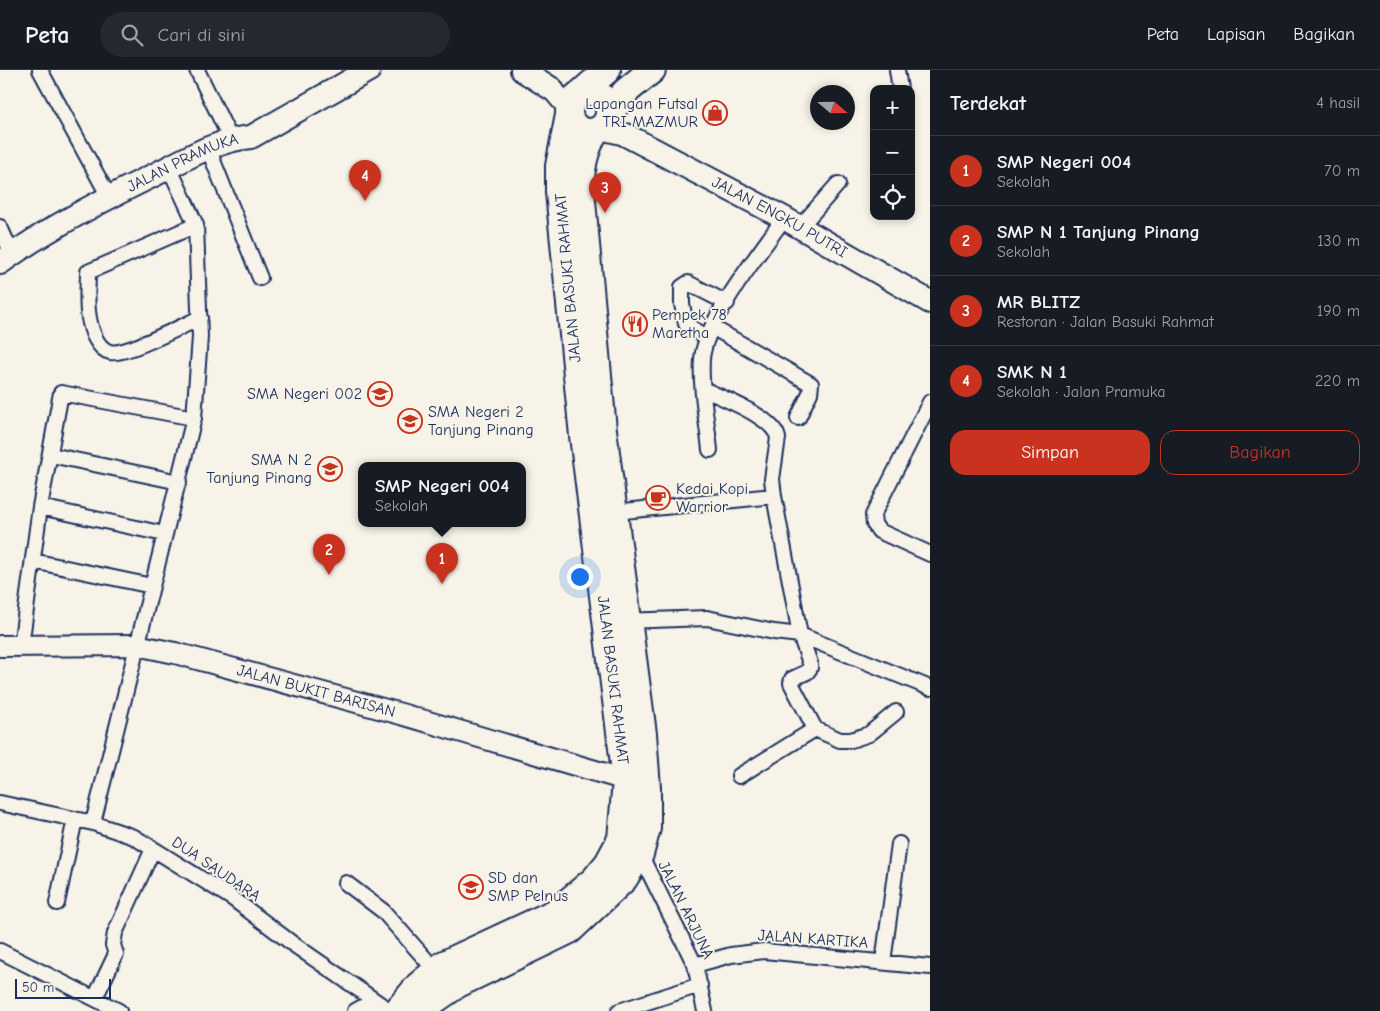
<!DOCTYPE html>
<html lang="id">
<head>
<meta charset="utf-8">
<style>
  body { margin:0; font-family:"Comic Neue",sans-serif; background:#242831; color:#f1f3f6 }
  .controls { position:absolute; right:15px; top:15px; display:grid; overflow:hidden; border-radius:10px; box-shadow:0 2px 8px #0003 }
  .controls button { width:45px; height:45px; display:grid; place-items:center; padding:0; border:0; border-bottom:1px solid #363941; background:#171b24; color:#f1f3f6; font:25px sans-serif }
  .compass { position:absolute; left:810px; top:15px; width:45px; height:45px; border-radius:50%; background:#171b24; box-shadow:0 2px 8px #0003; rotate:110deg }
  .scale { position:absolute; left:15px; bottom:12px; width:96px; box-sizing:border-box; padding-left:5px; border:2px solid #1b2f5e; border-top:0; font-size:14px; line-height:18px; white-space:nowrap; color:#1b2f5e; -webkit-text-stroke:4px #f7f3e8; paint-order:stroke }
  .you { position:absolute; left:579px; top:506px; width:18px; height:18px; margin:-12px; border:4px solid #fff; border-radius:50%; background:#1a73e8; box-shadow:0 0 0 8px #1a73e833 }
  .badge { display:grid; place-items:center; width:32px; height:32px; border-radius:50%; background:#c8321e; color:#fff; font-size:16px; font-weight:700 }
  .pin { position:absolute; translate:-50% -41px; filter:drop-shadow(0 1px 2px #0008) }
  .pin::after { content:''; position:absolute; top:26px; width:18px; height:15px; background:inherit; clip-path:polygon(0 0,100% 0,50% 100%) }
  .popup { position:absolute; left:358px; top:392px; width:168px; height:65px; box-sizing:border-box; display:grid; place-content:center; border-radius:10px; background:#171b24; filter:drop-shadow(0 1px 4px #0005); font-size:16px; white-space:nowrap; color:#9ea1a6 }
  .popup b { font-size:19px; color:#f1f3f6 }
  .popup::after { content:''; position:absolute; left:50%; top:100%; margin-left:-10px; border:10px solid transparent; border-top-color:#171b24 }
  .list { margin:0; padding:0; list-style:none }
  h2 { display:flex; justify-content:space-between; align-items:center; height:65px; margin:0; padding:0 20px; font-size:21px }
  h2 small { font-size:16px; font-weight:400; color:#9ea1a6 }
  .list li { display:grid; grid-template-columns:32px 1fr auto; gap:15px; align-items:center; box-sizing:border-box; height:70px; padding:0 20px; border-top:1px solid #363941 }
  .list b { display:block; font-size:19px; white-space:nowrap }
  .list p { margin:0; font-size:16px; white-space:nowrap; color:#9ea1a6 }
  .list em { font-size:16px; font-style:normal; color:#9ea1a6 }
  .actions { display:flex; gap:10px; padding:15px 20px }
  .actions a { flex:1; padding:11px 0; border:1px solid #c8321e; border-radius:15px; text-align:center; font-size:18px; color:#c8321e }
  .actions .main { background:#c8321e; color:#fff }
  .icon { flex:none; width:28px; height:28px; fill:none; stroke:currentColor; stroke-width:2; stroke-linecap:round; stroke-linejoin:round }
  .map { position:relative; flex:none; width:930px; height:941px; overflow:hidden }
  header { display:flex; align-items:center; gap:30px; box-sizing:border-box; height:70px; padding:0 25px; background:#171b24; border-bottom:1px solid #363941 }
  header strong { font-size:24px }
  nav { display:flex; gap:28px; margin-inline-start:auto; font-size:18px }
  .search { width:350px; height:45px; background:#242831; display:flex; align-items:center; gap:12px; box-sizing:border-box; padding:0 18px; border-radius:28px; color:#9ea1a6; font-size:19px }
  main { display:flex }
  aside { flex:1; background:#171b24 }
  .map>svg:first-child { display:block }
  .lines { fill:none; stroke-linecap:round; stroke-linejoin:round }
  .street-casing { stroke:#1b2f5e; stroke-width:18 }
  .secondary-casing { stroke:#1b2f5e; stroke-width:24 }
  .primary-casing { stroke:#1b2f5e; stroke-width:26 }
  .highway-casing { stroke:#1b2f5e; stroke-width:30 }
  .street { stroke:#f7f3e8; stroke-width:14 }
  .secondary { stroke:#f7f3e8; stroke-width:20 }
  .primary { stroke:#f7f3e8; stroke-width:22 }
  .highway { stroke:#f7f3e8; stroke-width:26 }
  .labels { text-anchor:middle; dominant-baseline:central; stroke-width:4; stroke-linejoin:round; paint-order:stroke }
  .poi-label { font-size:16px; fill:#1b2f5e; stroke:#f7f3e8; text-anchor:start }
  .street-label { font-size:16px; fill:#1b2f5e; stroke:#f7f3e8 }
</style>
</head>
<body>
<header>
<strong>Peta</strong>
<div class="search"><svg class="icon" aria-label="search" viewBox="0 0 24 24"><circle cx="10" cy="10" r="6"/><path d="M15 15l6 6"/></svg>Cari di sini</div>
<nav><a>Peta</a><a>Lapisan</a><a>Bagikan</a></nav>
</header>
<main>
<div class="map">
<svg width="930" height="941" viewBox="0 0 930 941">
  <rect width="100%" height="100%" fill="#f7f3e8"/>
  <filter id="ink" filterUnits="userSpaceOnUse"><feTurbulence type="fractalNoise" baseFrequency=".02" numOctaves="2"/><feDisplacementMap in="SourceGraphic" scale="10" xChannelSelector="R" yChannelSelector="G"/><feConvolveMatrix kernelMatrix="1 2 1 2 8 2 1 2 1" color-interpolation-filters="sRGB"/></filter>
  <g filter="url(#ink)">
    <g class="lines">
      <defs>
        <path id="street" d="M40,0L109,127
          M197,0L230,68
          M897,0L900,19
          M208,78L260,208
          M196,155L88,202C88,216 86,234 89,248C91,260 97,279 110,282C125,286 184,255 200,248
          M0,157L12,184
          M800,157L838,114
          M712,257L811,314L810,323L798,348
          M707,268L686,254L682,234V217L688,213L727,233
          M703,319C722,328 774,347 778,368L772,409L774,426L800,565L810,593V598L807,602L792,609L791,613L815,659L840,670H851L869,664L896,642
          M930,332L873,445L874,454L879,461L930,484
          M710,380C707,351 700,319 702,289C705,250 761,182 784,148
          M51,385L179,412
          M40,437L164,464
          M614,442L774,426
          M33,491L152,516
          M624,551L707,548L774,562L800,565L930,618
          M21,576L40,437L61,323L194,348
          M739,706L815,659
          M0,733L93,753L134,767L232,828L293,874L390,941
          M93,753L194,348L200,267L196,155L169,97
          M640,784L695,895L705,941
          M346,813L383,841L436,901
          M57,833L75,749
          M0,881L119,941
          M883,892L899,774
          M695,895L731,885L764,881L930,897
          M95,928L116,884L113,875L115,863L153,779
          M355,941L364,936L378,934
          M619,941L700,915"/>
        <g id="secondary">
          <path d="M552,19L569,39"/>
          <path d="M600,59L626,65"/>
          <path id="s1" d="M0,576L136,575L175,583L401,644L626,710"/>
        </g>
        <g id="primary">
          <path d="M522,0L552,19"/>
          <path id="s2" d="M626,65L784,148L930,232"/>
          <path id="s3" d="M0,193C48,158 103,130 156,104C187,88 217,70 251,67L369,0"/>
        </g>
        <path id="highway" d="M569 42a20 20 0 1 1 40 0a20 20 0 1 1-40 0Z
          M580,24L607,0
          M609,45L625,22L652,0
          M397,941L419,915L444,894L556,842L594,810L608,793L621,769L626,710L583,366L559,122V96L569,45
          M426,941L432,932L458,914L570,860L624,809L640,784L647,758V718L643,664L603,360L581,120C580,98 585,81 595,61"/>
      </defs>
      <use href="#street" class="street-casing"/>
      <use href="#secondary" class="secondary-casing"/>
      <use href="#primary" class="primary-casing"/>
      <use href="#highway" class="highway-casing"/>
      <use href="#street" class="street"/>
      <use href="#secondary" class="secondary"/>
      <use href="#primary" class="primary"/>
      <use href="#highway" class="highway"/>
    </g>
  </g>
  <defs>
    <symbol id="shop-ring" viewBox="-11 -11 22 22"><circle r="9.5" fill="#f7f3e8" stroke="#c8321e" stroke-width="1.5"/><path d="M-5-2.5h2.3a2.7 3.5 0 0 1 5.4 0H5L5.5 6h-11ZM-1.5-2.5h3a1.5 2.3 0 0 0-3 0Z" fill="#c8321e"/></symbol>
    <symbol id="restaurant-ring" viewBox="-11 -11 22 22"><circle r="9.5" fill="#f7f3e8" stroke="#c8321e" stroke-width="1.5"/><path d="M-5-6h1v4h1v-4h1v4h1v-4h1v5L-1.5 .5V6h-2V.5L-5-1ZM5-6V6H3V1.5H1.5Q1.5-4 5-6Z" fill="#c8321e"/></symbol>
    <symbol id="school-ring" viewBox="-11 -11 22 22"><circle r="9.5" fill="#f7f3e8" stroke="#c8321e" stroke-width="1.5"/><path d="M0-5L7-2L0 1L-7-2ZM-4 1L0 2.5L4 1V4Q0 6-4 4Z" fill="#c8321e"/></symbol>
    <symbol id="cafe-ring" viewBox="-11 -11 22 22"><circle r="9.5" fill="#f7f3e8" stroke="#c8321e" stroke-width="1.5"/><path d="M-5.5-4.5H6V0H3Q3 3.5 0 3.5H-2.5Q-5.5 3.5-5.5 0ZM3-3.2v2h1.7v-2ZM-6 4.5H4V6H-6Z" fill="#c8321e"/></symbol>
  </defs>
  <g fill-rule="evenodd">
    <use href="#shop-ring" x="701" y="29" width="28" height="28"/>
    <use href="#restaurant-ring" x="621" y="240" width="28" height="28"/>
    <use href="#school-ring" x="366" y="310" width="28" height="28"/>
    <use href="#school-ring" x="396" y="337" width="28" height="28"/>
    <use href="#school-ring" x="316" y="385" width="28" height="28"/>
    <use href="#cafe-ring" x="644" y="414" width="28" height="28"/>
    <use href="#school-ring" x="457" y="803" width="28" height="28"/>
  </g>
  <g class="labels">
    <g class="poi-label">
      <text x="698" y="34" text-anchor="end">Lapangan Futsal<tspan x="698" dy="18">TRI MAZMUR</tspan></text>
      <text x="652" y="245">Pempek 78<tspan x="652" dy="18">Maretha</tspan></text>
      <text x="362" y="324" text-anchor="end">SMA Negeri 002</text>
      <text x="428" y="342">SMA Negeri 2<tspan x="428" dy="18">Tanjung Pinang</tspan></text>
      <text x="312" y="390" text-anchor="end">SMA N 2<tspan x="312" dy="18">Tanjung Pinang</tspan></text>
      <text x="676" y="419">Kedai Kopi<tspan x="676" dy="18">Warrior</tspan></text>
      <text x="488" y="808">SD dan<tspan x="488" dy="18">SMP Pelnus</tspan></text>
    </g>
    <g class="street-label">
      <text stroke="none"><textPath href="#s3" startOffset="209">JALAN PRAMUKA</textPath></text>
      <text stroke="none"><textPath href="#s2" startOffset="174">JALAN ENGKU PUTRI</textPath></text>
      <text transform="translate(568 208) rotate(-95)">JALAN BASUKI RAHMAT</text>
      <text transform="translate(613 610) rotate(83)">JALAN BASUKI RAHMAT</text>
      <text stroke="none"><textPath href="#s1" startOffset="322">JALAN BUKIT BARISAN</textPath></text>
      <text transform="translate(216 799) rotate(34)">DUA SAUDARA</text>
      <text transform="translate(686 840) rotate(64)">JALAN ARJUNA</text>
      <text transform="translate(813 869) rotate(4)">JALAN KARTIKA</text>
    </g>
  </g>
</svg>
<div class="controls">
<button>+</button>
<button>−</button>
<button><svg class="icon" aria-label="locate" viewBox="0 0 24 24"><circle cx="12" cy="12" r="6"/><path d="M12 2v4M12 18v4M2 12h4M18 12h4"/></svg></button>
</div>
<svg class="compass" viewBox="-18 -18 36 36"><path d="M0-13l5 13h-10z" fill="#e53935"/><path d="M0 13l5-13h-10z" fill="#9ea1a6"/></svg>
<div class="scale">50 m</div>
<div class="you"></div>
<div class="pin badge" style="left:442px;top:514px">1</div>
<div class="popup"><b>SMP Negeri 004</b>Sekolah</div>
<div class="pin badge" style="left:329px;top:505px">2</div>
<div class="pin badge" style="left:605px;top:143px">3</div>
<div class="pin badge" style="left:365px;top:131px">4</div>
</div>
<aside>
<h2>Terdekat<small>4 hasil</small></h2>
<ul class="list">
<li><span class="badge">1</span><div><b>SMP Negeri 004</b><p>Sekolah</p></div><em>70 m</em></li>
<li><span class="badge">2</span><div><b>SMP N 1 Tanjung Pinang</b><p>Sekolah</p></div><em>130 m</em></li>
<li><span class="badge">3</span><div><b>MR BLITZ</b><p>Restoran · Jalan Basuki Rahmat</p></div><em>190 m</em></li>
<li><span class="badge">4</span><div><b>SMK N 1</b><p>Sekolah · Jalan Pramuka</p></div><em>220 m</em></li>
</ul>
<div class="actions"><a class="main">Simpan</a><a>Bagikan</a></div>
</aside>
</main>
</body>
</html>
